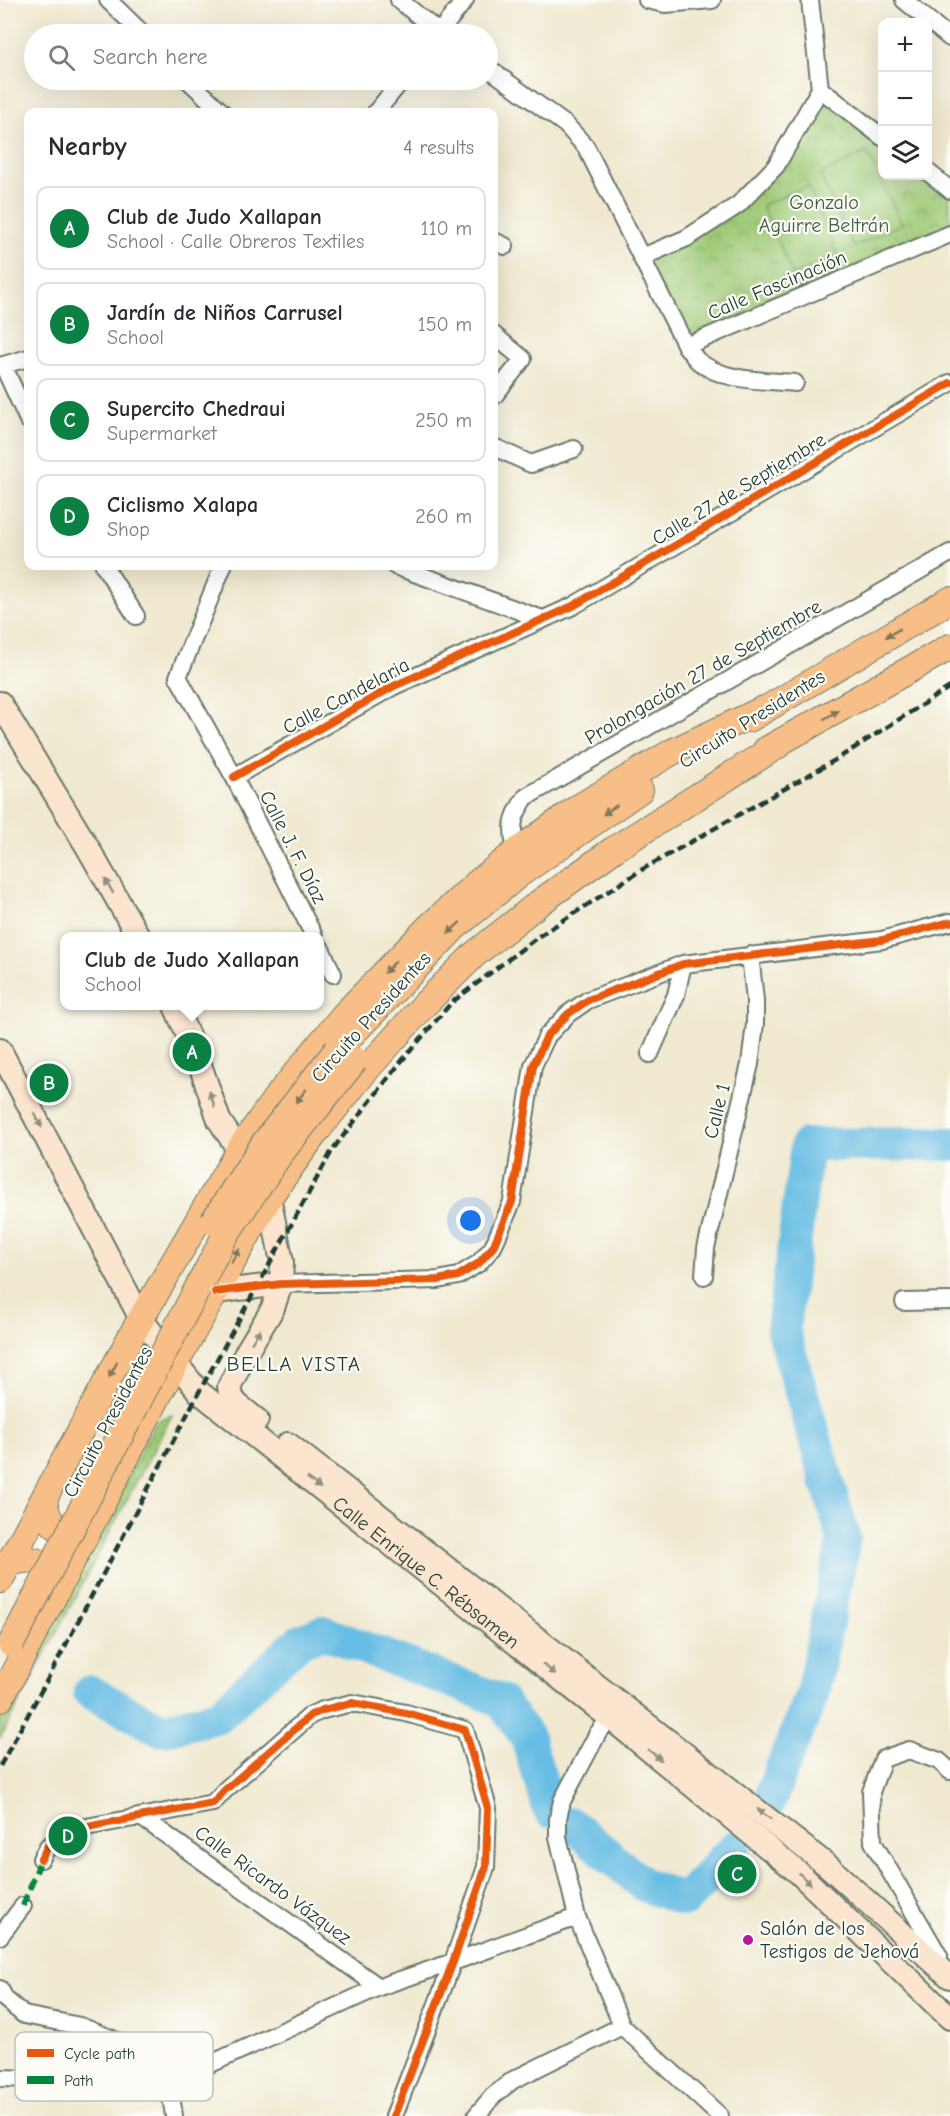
<!DOCTYPE html>
<html lang="en">
<head>
<meta charset="utf-8">
<style>
  body { margin:0; font-family:"Comic Neue",sans-serif; background:#f7f7f7; color:#2b2b33 }
  .controls { position:absolute; right:18px; top:18px; display:grid; overflow:hidden; border-radius:12px; box-shadow:0 6px 24px #0002 }
  .controls button { width:54px; height:54px; display:grid; place-items:center; padding:0; border:0; border-bottom:2px solid #e1e1e2; background:#fff; color:#2b2b33; font:30px sans-serif }
  .you { position:absolute; left:471px; top:1221px; width:21px; height:21px; margin:-15px; border:4px solid #fff; border-radius:50%; background:#1a73e8; box-shadow:0 0 0 9px #1a73e833 }
  .badge { display:grid; place-items:center; width:39px; height:39px; border-radius:50%; background:#0b8043; color:#fff; font-size:20px; font-weight:700 }
  .pin { position:absolute; translate:-50% -50%; border:3px solid #fff; box-shadow:0 2px 6px #0006 }
  .popup { position:absolute; left:60px; top:932px; width:264px; height:78px; box-sizing:border-box; display:grid; place-content:center; border-radius:12px; background:#fff; filter:drop-shadow(0 2px 4px #0005); font-size:20px; white-space:nowrap; color:#7c7c81 }
  .popup b { font-size:22px; color:#2b2b33 }
  .popup::after { content:''; position:absolute; left:50%; top:100%; margin-left:-12px; border:12px solid transparent; border-top-color:#fff }
  .list { margin:0; padding:0; list-style:none }
  h2 { display:flex; justify-content:space-between; align-items:center; height:78px; margin:0; padding:0 24px; font-size:26px }
  h2 small { font-size:20px; font-weight:400; color:#7c7c81 }
  .list li { display:grid; grid-template-columns:39px 1fr auto; gap:18px; align-items:center; box-sizing:border-box; height:84px; margin:0 12px 12px; padding:0 12px; border:2px solid #e1e1e2; border-radius:12px }
  .list b { display:block; font-size:22px; white-space:nowrap }
  .list p { margin:0; font-size:20px; white-space:nowrap; color:#7c7c81 }
  .list em { font-size:20px; font-style:normal; color:#7c7c81 }
  .icon { flex:none; width:33px; height:33px; fill:none; stroke:currentColor; stroke-width:2; stroke-linecap:round; stroke-linejoin:round }
  .map { position:relative; flex:none; width:950px; height:2116px; overflow:hidden }
  .search { position:absolute; background:#fff; box-shadow:0 6px 24px #0002; left:24px; top:24px; width:474px; height:66px; display:flex; align-items:center; gap:15px; box-sizing:border-box; padding:0 21px; border-radius:33px; color:#7c7c81; font-size:22px }
  .panel { position:absolute; background:#fff; box-shadow:0 6px 24px #0002; left:24px; top:108px; width:474px; height:462px; border-radius:12px }
  .map>svg:first-child { display:block }
  .grass { fill:url(#grass-dots); stroke:#5f8456; stroke-width:1.5 }
  .park { fill:url(#park-crowns); stroke:#5f8456; stroke-width:1.5 }
  .garden { fill:#9fca77; stroke:#5f8456; stroke-width:1.5 }
  .lines { fill:none; stroke-linecap:round; stroke-linejoin:round }
  .river { stroke:#67bde4; stroke-width:34 }
  .street-casing { stroke:#68796b; stroke-width:20 }
  .secondary-casing { stroke:#68796b; stroke-width:26 }
  .primary-casing { stroke:#68796b; stroke-width:28 }
  .street { stroke:#fff; stroke-width:16 }
  .secondary { stroke:#fce5cf; stroke-width:22 }
  .primary { stroke:#f7be87; stroke-width:26 }
  .rail { stroke:#1f3d34; stroke-width:4.5; stroke-dasharray:9 4.5; stroke-linecap:butt }
  .primary-bridge-casing { stroke:#68796b; stroke-width:28; stroke-linecap:butt }
  .primary-bridge { stroke:#f7be87; stroke-width:26 }
  .quiet { stroke:#00873e; stroke-width:6; stroke-dasharray:12 6; stroke-linecap:butt }
  .cycleway-casing { stroke:#fdfcf7; stroke-width:11 }
  .cycleway { stroke:#e8590c; stroke-width:8 }
  .oneway { fill:#807759 }
  .oneway2 { fill:#8e9182 }
  .poi-dot { fill:#b5179e; stroke:#fdfcf7; stroke-width:2 }
  .labels { text-anchor:middle; dominant-baseline:central; stroke-width:4.5; stroke-linejoin:round; paint-order:stroke }
  .park-label { font-size:20px; fill:#3f6045; stroke:#fdfcf7 }
  .street-label { font-size:20px; fill:#1f3d34; stroke:#fdfcf7 }
  .poi-label { font-size:20px; fill:#1f3d34; stroke:#fdfcf7; text-anchor:start }
  .neighbourhood-label { font-size:21px; letter-spacing:1.5px; fill:#1f3d34; stroke:#fdfcf7 }
  .key { fill:#fdfcf7; stroke:#bac3bc; stroke-width:1.5 }
  .key-label { font-size:16px; fill:#1f3d34 }
</style>
</head>
<body>
<div class="map">
<svg width="950" height="2116" viewBox="0 0 950 2116">
  <defs>
    <pattern id="grass-dots" width="8" height="8" patternUnits="userSpaceOnUse" patternTransform="scale(1.5)"><rect width="8" height="8" fill="#9fca77"/><path d="M2 2h.1M6 6h.1" fill="none" stroke="#81a562" stroke-width="1.8" stroke-linecap="round"/></pattern>
    <pattern id="park-crowns" width="20" height="18" patternUnits="userSpaceOnUse" patternTransform="scale(1.5)"><rect width="20" height="18" fill="#9fca77"/><path d="M2 6a3 3 0 1 1 6 0M12 15a3 3 0 1 1 6 0" fill="none" stroke="#81a562"/></pattern>
  </defs>
  <rect width="100%" height="100%" fill="#fdfcf7"/>
  <filter id="ink" filterUnits="userSpaceOnUse"><feTurbulence type="fractalNoise" baseFrequency=".0167" numOctaves="2"/><feDisplacementMap in="SourceGraphic" scale="12" xChannelSelector="R" yChannelSelector="G"/><feConvolveMatrix kernelMatrix="1 2 1 2 8 2 1 2 1" color-interpolation-filters="sRGB"/></filter>
  <filter id="wash" filterUnits="userSpaceOnUse"><feTurbulence type="fractalNoise" baseFrequency=".008" numOctaves="4" result="noise"/><feDisplacementMap in="SourceGraphic" scale="24" xChannelSelector="R" yChannelSelector="G"/><feGaussianBlur stdDeviation="1.35" result="paint"/><feColorMatrix in="noise" values="0 0 0 0 0 0 0 0 0 0 0 0 0 0 0 0 0 1.4 0 .05"/><feComposite in="paint" operator="in"/></filter>
  <g filter="url(#wash)">
    <rect width="100%" height="100%" fill="#f0e9d0"/>
    <path class="grass" d="M172,1415L0,1739V1720L98,1538L154,1425L161,1419Z"/>
    <path class="park" d="M820,89L882,137V176H928L950,190V234L686,346L642,257L738,205L776,166Z"/>
    <path class="garden" d="M867,152L902,224L854,247L820,175Z
      M808,186L838,255L793,275L762,205Z"/>
    <g class="lines">
      <path class="river" d="M90,1692L162,1730L218,1716L300,1641L323,1632L500,1700L527,1737L550,1811
        M765,1810L812,1695L844,1539L783,1330L807,1145L950,1144
        M571,1824L644,1885L685,1900L734,1848"/>
    </g>
  </g>
  <g filter="url(#ink)">
    <g class="lines">
      <defs>
        <path id="street" d="M108,0L143,34
          M399,0L441,34
          M647,0L665,4L712,0
          M810,0L820,89
          M904,0L950,38
          M438,34L465,0
          M488,68L566,125L586,147L686,346C690,351 694,357 698,361C723,382 764,380 795,383
          M188,80L222,112
          M820,89L882,137
          M376,112L402,80
          M928,172L950,190
          M494,241L505,246
          M642,257L687,238L738,205L776,166L820,89
          M494,335L523,359L494,396
          M686,346L950,234
          M3,365L28,420
          M0,366L28,358
          M494,447L531,464L574,449
          M104,566L136,616
          M223,566L178,677L234,777L314,936
          M395,566L542,619
          M234,777L394,686L573,606L950,383
          M516,852C511,827 511,818 526,797L950,553
          M320,947L333,974
          M650,1054L676,995L683,964
          M704,1276L706,1248L750,1064L755,1024V1000L750,955
          M281,1284L438,1280L458,1276L479,1263L493,1247L512,1202L533,1066L547,1036L568,1014L588,1000L683,964L882,940L950,922
          M904,1302L950,1301
          M617,1710L598,1733L562,1801L558,1818V1837L577,1917L622,2026L720,2116
          M141,1817L379,1987
          M41,1859L48,1846L76,1829L213,1803L225,1790L311,1715L323,1710L352,1703L406,1713L465,1730L488,1808L486,1867L453,1962L394,2116
          M0,1936L23,1906
          M934,1962L939,1956L873,1842L871,1792L883,1759L909,1750L939,1761L950,1771
          M0,1989L5,1999L24,2015L80,2026L120,2042L151,2059L169,2083L174,2116
          M0,2078L169,2083L379,1987L453,1962L577,1917
          M476,2116L493,2096L513,2080L622,2026"/>
        <g id="secondary">
          <path d="M0,703L88,848L138,936"/>
          <path d="M175,1006L197,1056L219,1120L269,1197L282,1262L281,1284L273,1308L247,1351L229,1387L231,1396L237,1404L257,1420"/>
          <path id="s1" d="M0,1050L141,1319L199,1392L610,1718L800,1874L950,2018"/>
          <path d="M215,1292L281,1284"/>
          <path d="M288,1444L828,1866L950,1977"/>
        </g>
        <path id="primary" d="M749,719L950,600
          M766,750L950,647
          M337,1050L455,927L518,875L640,790
          M44,1499C48,1529 62,1537 90,1525
          M8,1564C36,1554 50,1562 55,1591
          M0,1580L135,1329L239,1150L275,1099L343,1016L430,926L476,884L516,852L579,807L672,752L764,709
          M0,1699L176,1362L269,1197L316,1132L366,1070L424,1005L475,954L539,903L613,850L780,744"/>
      </defs>
      <use href="#street" class="street-casing"/>
      <use href="#secondary" class="secondary-casing"/>
      <use href="#primary" class="primary-casing"/>
      <use href="#street" class="street"/>
      <use href="#secondary" class="secondary"/>
      <use href="#primary" class="primary"/>
      <path class="rail" d="M0,1766L52,1671L199,1392L333,1149L400,1063L451,1003L539,936L643,869L837,759L950,687"/>
      <defs>
        <path id="primary-bridge" d="M213,1222L265,1142L337,1050
          M11,1644L226,1234L280,1154L355,1060"/>
      </defs>
      <use href="#primary-bridge" class="primary-bridge-casing"/>
      <use href="#primary-bridge" class="primary-bridge"/>
      <path class="quiet" d="M23,1906L41,1859"/>
      <defs>
        <path id="cycleway" d="M234,777L394,686L573,606L950,383
          M215,1292L281,1284L438,1280L458,1276L479,1263L493,1247L512,1202L533,1066L547,1036L568,1014L588,1000L683,964L882,940L950,922
          M41,1859L48,1846L76,1829L213,1803L225,1790L311,1715L323,1710L352,1703L406,1713L465,1730L488,1808L486,1867L453,1962L394,2116"/>
      </defs>
      <use href="#cycleway" class="cycleway-casing"/>
      <use href="#cycleway" class="cycleway"/>
    </g>
    <defs><path id="oneway-solid" d="M-6-.8H1V-3.2L6.5 0L1 3.2V.8H-6Z" transform="scale(1.5)"/></defs>
    <g class="oneway">
      <use href="#oneway-solid" transform="translate(893 633) rotate(149)"/>
      <use href="#oneway-solid" transform="translate(831 715) rotate(-30)"/>
      <use href="#oneway-solid" transform="translate(610 810) rotate(146)"/>
      <use href="#oneway-solid" transform="translate(454 928) rotate(137)"/>
      <use href="#oneway-solid" transform="translate(390 967) rotate(135)"/>
      <use href="#oneway-solid" transform="translate(301 1096) rotate(128)"/>
      <use href="#oneway-solid" transform="translate(235 1256) rotate(-61)"/>
      <use href="#oneway-solid" transform="translate(113 1370) rotate(118)"/>
    </g>
    <g class="oneway2">
      <use href="#oneway-solid" transform="translate(109 886) rotate(-120)"/>
      <use href="#oneway-solid" transform="translate(212 1099) rotate(-109)"/>
      <use href="#oneway-solid" transform="translate(38 1120) rotate(63)"/>
      <use href="#oneway-solid" transform="translate(256 1336) rotate(-58)"/>
      <use href="#oneway-solid" transform="translate(314 1483) rotate(38)"/>
      <use href="#oneway-solid" transform="translate(549 1669) rotate(38)"/>
      <use href="#oneway-solid" transform="translate(655 1755) rotate(39)"/>
      <use href="#oneway-solid" transform="translate(764 1814) rotate(-142)"/>
      <use href="#oneway-solid" transform="translate(805 1879) rotate(44)"/>
    </g>
  </g>
  <circle class="poi-dot" cx="748" cy="1940" r="6"/>
  <g class="labels">
    <g class="park-label">
      <text x="824" y="202">Gonzalo<tspan x="824" dy="23">Aguirre Beltrán</tspan></text>
    </g>
    <g class="street-label">
      <text transform="translate(777 285) rotate(-23)">Calle Fascinación</text>
      <text transform="translate(739 489) rotate(-31)">Calle 27 de Septiembre</text>
      <text transform="translate(703 672) rotate(-30)">Prolongación 27 de Septiembre</text>
      <text transform="translate(346 696) rotate(-28)">Calle Candelaria</text>
      <text transform="translate(752 719) rotate(-32)">Circuito Presidentes</text>
      <text transform="translate(293 847) rotate(63)">Calle J. F. Díaz</text>
      <text transform="translate(371 1017) rotate(-48)">Circuito Presidentes</text>
      <text transform="translate(717 1111) rotate(-76)">Calle 1</text>
      <text transform="translate(108 1422) rotate(-62)">Circuito Presidentes</text>
      <text stroke="none"><textPath href="#s1" startOffset="687">Calle Enrique C. Rébsamen</textPath></text>
      <text transform="translate(273 1885) rotate(36)">Calle Ricardo Vázquez</text>
    </g>
    <g class="poi-label">
      <text x="760" y="1928">Salón de los<tspan x="760" dy="23">Testigos de Jehová</tspan></text>
    </g>
    <g class="neighbourhood-label">
      <text x="294" y="1364">BELLA VISTA</text>
    </g>
  </g>
  <rect x="15" y="2032" width="198" height="69" rx="9" class="key"/>
  <rect x="27" y="2049" width="27" height="8" fill="#e8590c"/>
  <rect x="27" y="2076" width="27" height="8" fill="#00873e"/>
  <g class="key-label">
    <text x="64" y="2059">Cycle path</text>
    <text x="64" y="2086">Path</text>
  </g>
</svg>
<div class="controls">
<button>+</button>
<button>−</button>
<button><svg class="icon" aria-label="layers" viewBox="0 0 24 24"><path d="M12 4l9 5-9 5-9-5zM3 14l9 5 9-5"/></svg></button>
</div>
<div class="you"></div>
<div class="pin badge" style="left:192px;top:1052px">A</div>
<div class="popup"><b>Club de Judo Xallapan</b>School</div>
<div class="pin badge" style="left:49px;top:1083px">B</div>
<div class="pin badge" style="left:737px;top:1874px">C</div>
<div class="pin badge" style="left:68px;top:1836px">D</div>
<div class="search"><svg class="icon" aria-label="search" viewBox="0 0 24 24"><circle cx="10" cy="10" r="6"/><path d="M15 15l6 6"/></svg>Search here</div>
<section class="panel">
<h2>Nearby<small>4 results</small></h2>
<ul class="list">
<li><span class="badge">A</span><div><b>Club de Judo Xallapan</b><p>School · Calle Obreros Textiles</p></div><em>110 m</em></li>
<li><span class="badge">B</span><div><b>Jardín de Niños Carrusel</b><p>School</p></div><em>150 m</em></li>
<li><span class="badge">C</span><div><b>Supercito Chedraui</b><p>Supermarket</p></div><em>250 m</em></li>
<li><span class="badge">D</span><div><b>Ciclismo Xalapa</b><p>Shop</p></div><em>260 m</em></li>
</ul>
</section>
</div>
</body>
</html>
